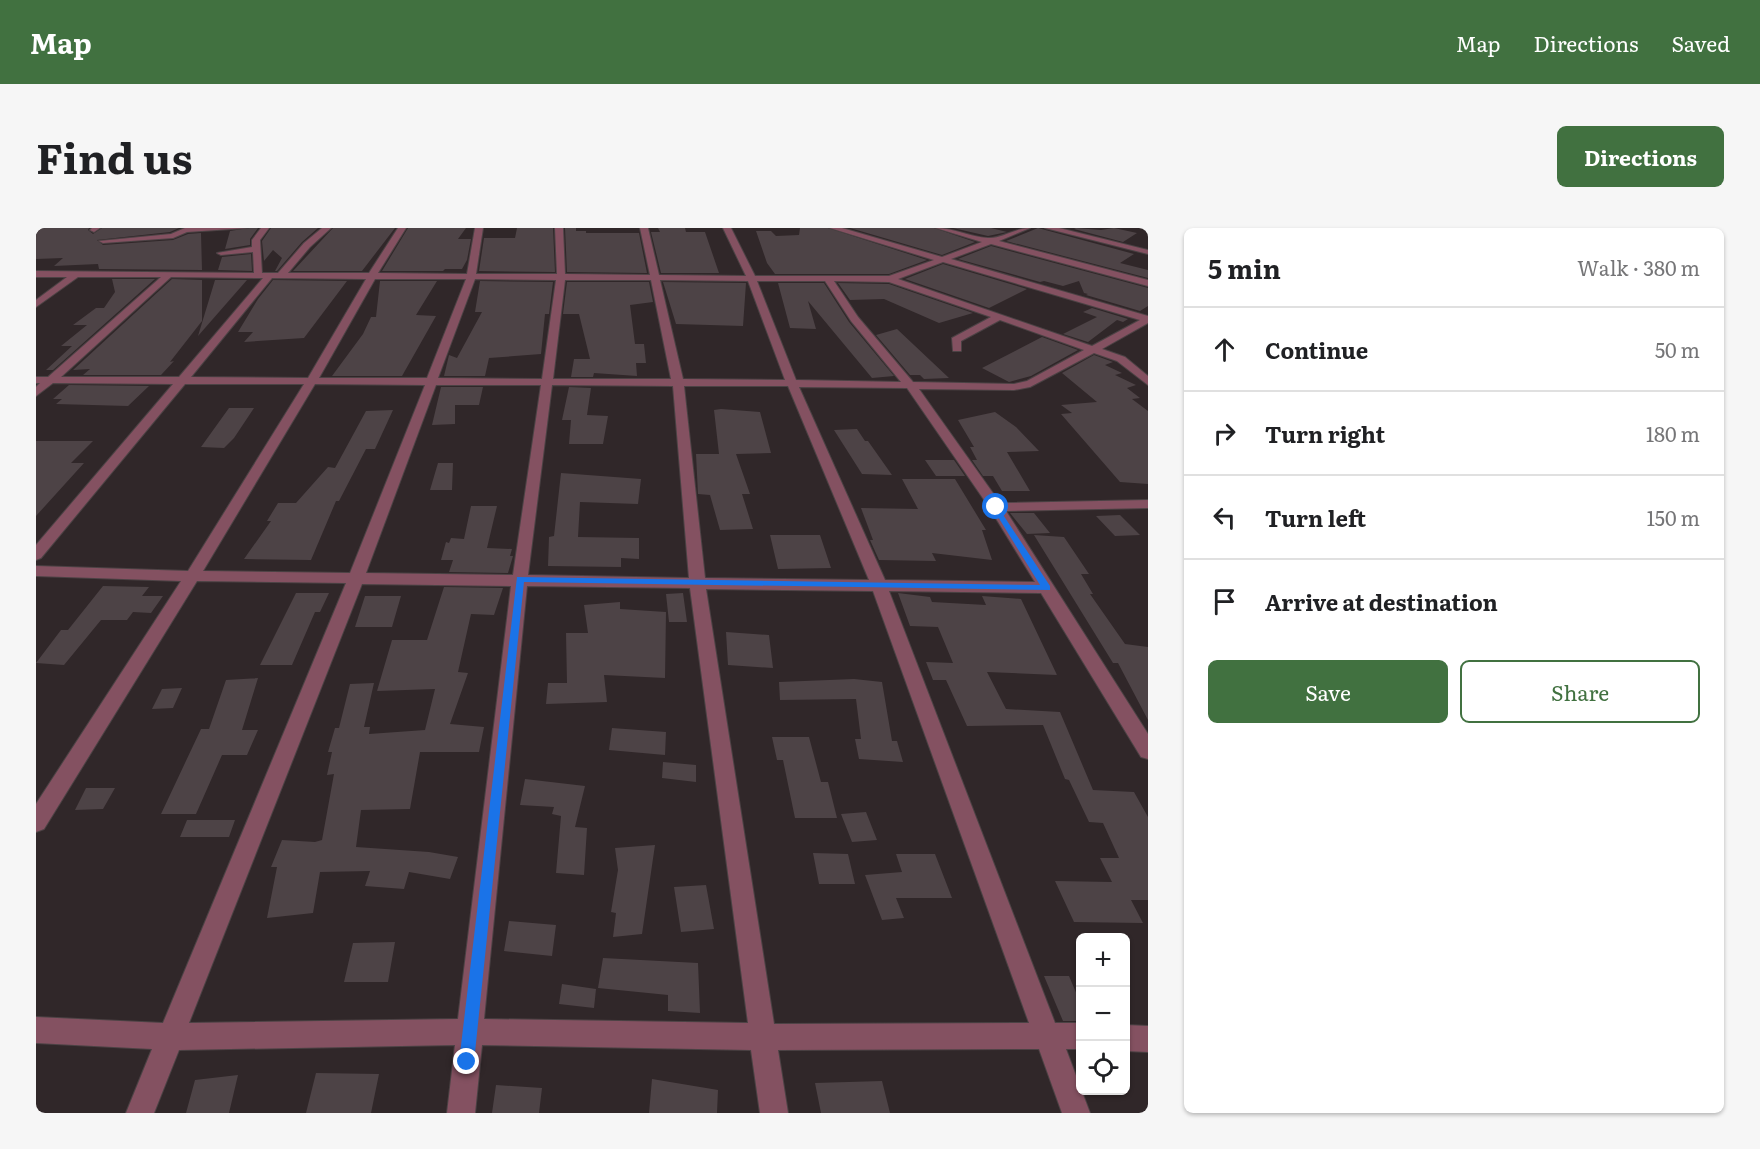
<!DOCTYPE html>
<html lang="en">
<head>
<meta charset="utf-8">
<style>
  body { margin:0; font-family:Literata,serif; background:#f6f6f6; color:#202124 }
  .controls { position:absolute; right:18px; bottom:18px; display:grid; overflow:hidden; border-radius:9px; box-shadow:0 2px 4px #0004 }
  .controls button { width:54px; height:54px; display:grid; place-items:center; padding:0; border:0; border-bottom:2px solid #e0e0e0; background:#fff; color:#202124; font:30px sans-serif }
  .stop { position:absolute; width:18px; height:18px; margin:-14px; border:4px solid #1a73e8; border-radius:50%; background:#fff }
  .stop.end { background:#1a73e8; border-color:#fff; box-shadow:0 2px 6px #0008 }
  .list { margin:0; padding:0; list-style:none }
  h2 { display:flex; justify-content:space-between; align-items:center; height:78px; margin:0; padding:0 24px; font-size:26px }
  h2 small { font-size:20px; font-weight:400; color:#757577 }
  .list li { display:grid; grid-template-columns:39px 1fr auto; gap:18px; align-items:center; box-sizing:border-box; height:84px; padding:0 24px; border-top:2px solid #e0e0e0 }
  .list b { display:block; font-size:22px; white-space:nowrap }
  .list em { font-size:20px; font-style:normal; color:#757577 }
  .actions { display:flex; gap:12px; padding:18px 24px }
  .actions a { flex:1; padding:14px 0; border:2px solid #417140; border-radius:9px; text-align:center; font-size:21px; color:#417140 }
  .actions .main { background:#417140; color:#fff }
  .icon { flex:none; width:33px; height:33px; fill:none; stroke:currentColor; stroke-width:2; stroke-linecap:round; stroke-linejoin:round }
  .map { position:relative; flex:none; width:1112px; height:885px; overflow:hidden; border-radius:9px }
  header { display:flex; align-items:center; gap:36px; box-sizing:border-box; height:84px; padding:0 30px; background:#417140; color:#fff }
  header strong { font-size:28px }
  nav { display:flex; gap:33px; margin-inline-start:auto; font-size:21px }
  .intro { display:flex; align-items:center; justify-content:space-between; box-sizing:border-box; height:144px; padding:0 36px }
  h1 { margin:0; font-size:42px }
  .button { padding:15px 27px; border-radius:9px; background:#417140; color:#fff; font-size:21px; font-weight:700 }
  main { display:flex; gap:36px; padding:0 36px }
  aside { flex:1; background:#fff; border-radius:9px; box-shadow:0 2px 4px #0004 }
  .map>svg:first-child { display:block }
  .building { fill:#4d4346 }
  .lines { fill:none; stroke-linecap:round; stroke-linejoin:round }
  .street-casing { stroke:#4b4244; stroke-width:2 }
  .street { fill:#845161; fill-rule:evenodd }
  .route { fill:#1a73e8 }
</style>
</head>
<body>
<header>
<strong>Map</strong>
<nav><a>Map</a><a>Directions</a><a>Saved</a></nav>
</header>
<div class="intro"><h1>Find us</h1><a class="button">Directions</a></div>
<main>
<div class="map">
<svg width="1112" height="885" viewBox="0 0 1112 885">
  <rect width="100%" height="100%" fill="#302729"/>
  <path class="building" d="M0,0H53L52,2L57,6L66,0H143L134,4L61,12L67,17L137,12L152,6L165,5L166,42L63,41L62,36L18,38L27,30L0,31Z
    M213,0H222L214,11V17L189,21L194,3Z
    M235,0H282L266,14L241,43H239L246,30L237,22L228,33L226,13Z
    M297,0H359L326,43H257Z
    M372,0H430L422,11H435L431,32L426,41H409L407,43H346Z
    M481,0H517L519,44L443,43L448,10H479Z
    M529,0H540V3H550V5H603L611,45L531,44Z
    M622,0H649L650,4H669L683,45H625L615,4H624Z
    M764,0H792L891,32L853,46H739L731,35L720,3H735L740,8L763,7Z
    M814,0H898L939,14L906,27Z
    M917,0H955L971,4L952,8Z
    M1002,0L1098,26L1084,35L1112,42V50L970,13Z
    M1040,0L1065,2L1078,0L1101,5L1087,14L1038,1Z
    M955,18L1112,60V78L1104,83L1050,67L1052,66L1048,65L1043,53L1027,58L1008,53L1004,54L922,31Z
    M215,26L216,43L182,42L186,29Z
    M907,36L991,61L953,80L869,51Z
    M76,51H119L17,142H10L36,118H25L51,97H37L60,80H68L79,64Z
    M136,51L166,52V93L134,134L138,133L125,147H47L54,141L37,142Z
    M179,52H211L162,108Z
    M237,52L311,53L268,110L208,114L217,104H202L222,71Z
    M344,53H401L380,87L400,88L366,148H296L327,106L335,89H340Z
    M444,53L517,54L513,86H509L505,126L453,130L449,148H408L413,127L421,130L446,84H439Z
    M531,54H613L617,74L594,77L599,116H608L610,135H600L601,148L558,145L557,149H535L538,131H554L543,86H527Z
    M627,54L710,55L707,98L640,96Z
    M742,55H788L813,94L858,148L836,150L772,73L780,101L754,100Z
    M802,55L853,56L937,85L903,95L848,71L814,72Z
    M1056,80L1092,91L1087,94L1081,92L1052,114L1027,106L1061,89L1047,84Z
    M861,101L913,150L888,151L884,147H874L840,107Z
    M1006,109L1042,122L995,148L973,154L946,140Z
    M1058,127L1077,134L1069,137L1086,145L1079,147L1100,157L1091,160L1104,170L1096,171L1112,183V256L1084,254L1025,186L1036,185L1025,177L1061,174L1026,145Z
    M33,157L113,158L92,178L20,176L26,171H17Z
    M405,159H447L443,177H419V196L396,197Z
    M533,159L555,160L551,187L572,188L567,216H533L535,192H526Z
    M193,180H218L198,210L188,220L165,219Z
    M685,181L724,184L735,225L700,226L714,266H706L717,301L684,302L674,267L662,266L660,226H683L678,182Z
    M357,182L339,221H330L303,273H300L275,332L208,331L235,293H231L242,275H260L292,239L299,240L330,183Z
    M959,184L980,199L1003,223L971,224L994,263H966L957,248H947L936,232H941L934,219H938L922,192Z
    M821,201L829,213H832L856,247L826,246L798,202Z
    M0,213H57L35,235H48L0,288Z
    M889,232H918L929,248H900Z
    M402,235H417L416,262H394Z
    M525,245L605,251L602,276L544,274L542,309L603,310V331L585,330V339L512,338L513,309L518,308Z
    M866,251H919L950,302H946L956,332L896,325L900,333L843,332L834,312H837L825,280L882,281Z
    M435,278H461L451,320L476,321L474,328H477L472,345L413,344L417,332H405L410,314L413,315L415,310L428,311Z
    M974,285H998L1014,305L991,306Z
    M1084,287L1104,307L1079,308L1060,288Z
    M734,307H784L795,340L742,341Z
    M998,307L1028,309L1053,346H1045L1057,366H1054L1089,416L1112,419V492L1082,435H1077Z
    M67,358L113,359L106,368H127L115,385L97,384L91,392H65L28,437L0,435L25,402H32Z
    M408,359L467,360L458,387L435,386L422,444L432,445L414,496L448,499L443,524H384L374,581L325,582L320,619L393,624L422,629L414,651L373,644L368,661L329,658L334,643L284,644L277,685L231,690L241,639H235L246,612L279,614L286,612L298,546L291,547L296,524H292L299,500H303L314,456L338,455L328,499H334L333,506L389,502L399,461L341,463L356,412H391Z
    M260,365H293L284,384H279L256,437H224Z
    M647,365L651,394H633L630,366Z
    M862,365L894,369L896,374L950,377L946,368L985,371L1021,447L951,444L970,481L1024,484L1057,562L1098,564L1112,589V672H1095L1107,695L1038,694L1019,653L1076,654L1064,630H1083L1067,595L1053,594L1033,552L1029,551L1007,497L931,498L910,452H897L890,434L917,435L902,399L874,398Z
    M329,368H365L356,399H319Z
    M584,374V381L630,384L629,450L568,447L571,474L510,476L512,455H531L530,405H552L548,377Z
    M690,404L733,407L737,440L692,437Z
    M222,450L206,502H222L211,527H186L160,586H125L165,501H173L190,452Z
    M818,451L846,454L856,513H861L867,534L823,531L819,511H825L820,471L744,472L743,454Z
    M146,460L137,480L116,481L126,461Z
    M576,500L630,504L629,527L573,522Z
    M736,509H773L785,554H792L801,590H759L747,532H741Z
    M627,534L660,537V554L626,550Z
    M489,551L549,558L539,599L551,600L548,647L520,645L525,588L516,586L518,579L484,577Z
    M50,560H79L67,581L39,582Z
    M830,584L841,612L816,614L805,586Z
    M151,592H199L193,609H144Z
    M619,617L606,706L577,709L580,685L575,684L582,642L579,620Z
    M777,625L812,626L819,656H783Z
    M860,626H899L916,670H860L868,690L846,692L829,647L866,644Z
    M670,657L678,701L645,704L638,659Z
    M473,693L520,697L516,728L468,723Z
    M359,714L352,754H308L317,715Z
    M567,730L662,735L664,785L632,783V767L562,760Z
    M1008,748H1033L1044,774V793H1027Z
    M526,756L560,761L558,780L523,776Z
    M280,845L343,846L335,885H270Z
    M202,847L193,885H150L159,852Z
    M616,851L682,862L681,885H613Z
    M846,853L854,885H785L779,855Z
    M460,857L506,860L503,885H456Z"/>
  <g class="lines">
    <defs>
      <path id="street" d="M56,0H64L58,4L54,2Z
        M149,0H211L151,4L137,10L67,15L63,13L135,6Z
        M225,0H233L224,12L226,45H242L268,15L286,0H295L274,19L252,45H333L362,0H370L342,45L431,46L439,0H447L440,46H521L519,0H527L529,46L614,47L604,0H612L623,47L710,48L687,0H695L719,48H853L898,32L794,0H806L906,29L946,14L900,0C919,0 934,9 952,10C965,11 979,0 994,0L963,13L1112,52V58L955,16L915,31L1112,88V95L1066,121L1089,129L1112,148V157L1081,133L1058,125L994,159L978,162L883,161L964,275L1112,272V280L970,283L1112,506V531L1105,529L1005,365L853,363L1019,795H1044V821H1030L1054,885H1026L1003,821L742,822L752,885H724L715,822L446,817L439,885H411L419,817L143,822L118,885H90L116,821L0,815V789L127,795L310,355L161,353L8,601L0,604V576L145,353L0,348V338L152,343L268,156H149L5,330L0,332V317L137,156L17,155L0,168V159L4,155H0V149H12L125,49H42L0,79V72L31,49H0V43L218,45L217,24L185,27L181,25L216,19V12ZM907,34L1104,92L1056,118L862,51ZM135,49L227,50L143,149H25ZM236,50L330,51L272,150L155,149ZM339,51H430L391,150H283ZM439,51L520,52L506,151L402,150ZM529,52H615L635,151H517ZM624,52L712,53L749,152L647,151ZM721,53H789L815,93L865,154L760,152ZM798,53L853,54L955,89L916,110L917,123H925V113L964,92L1048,122L991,153L978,156L877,154L822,89ZM279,156L389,157L314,345L167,343ZM400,157H505L477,347L330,345ZM516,157L637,158L653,350L492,347ZM648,158H752L833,352L669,350ZM763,159L871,160L953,279L999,354L849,352ZM326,356L475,358L422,791L153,795ZM491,358L654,360L712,795L448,791ZM670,361L837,363L993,795L738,796Z
        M1009,0H1023L1112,22V26Z
        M1090,797L1112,798V824L1090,823Z"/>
    </defs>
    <use href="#street" class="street-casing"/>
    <use href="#street" class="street"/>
  </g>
  <path class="route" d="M960,276L1014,358V362L488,354L438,834L436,839L431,841L426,839L423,834L481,349L1004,357L956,279Z"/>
</svg>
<div class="controls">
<button>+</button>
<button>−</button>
<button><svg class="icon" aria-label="locate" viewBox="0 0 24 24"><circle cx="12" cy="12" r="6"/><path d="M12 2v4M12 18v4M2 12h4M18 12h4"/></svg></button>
</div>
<div class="stop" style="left:960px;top:279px"></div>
<div class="stop end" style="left:431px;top:834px"></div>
</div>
<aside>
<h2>5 min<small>Walk · 380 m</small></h2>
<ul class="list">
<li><svg class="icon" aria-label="ahead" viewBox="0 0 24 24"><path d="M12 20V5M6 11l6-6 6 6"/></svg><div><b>Continue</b></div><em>50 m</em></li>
<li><svg class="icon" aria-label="right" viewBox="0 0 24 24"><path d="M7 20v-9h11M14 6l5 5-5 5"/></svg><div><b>Turn right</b></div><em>180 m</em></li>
<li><svg class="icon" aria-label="left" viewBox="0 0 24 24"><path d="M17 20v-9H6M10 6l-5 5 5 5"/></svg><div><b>Turn left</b></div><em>150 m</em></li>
<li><svg class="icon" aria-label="arrive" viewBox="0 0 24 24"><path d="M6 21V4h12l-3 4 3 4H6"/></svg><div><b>Arrive at destination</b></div></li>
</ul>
<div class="actions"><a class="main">Save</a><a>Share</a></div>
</aside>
</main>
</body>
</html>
